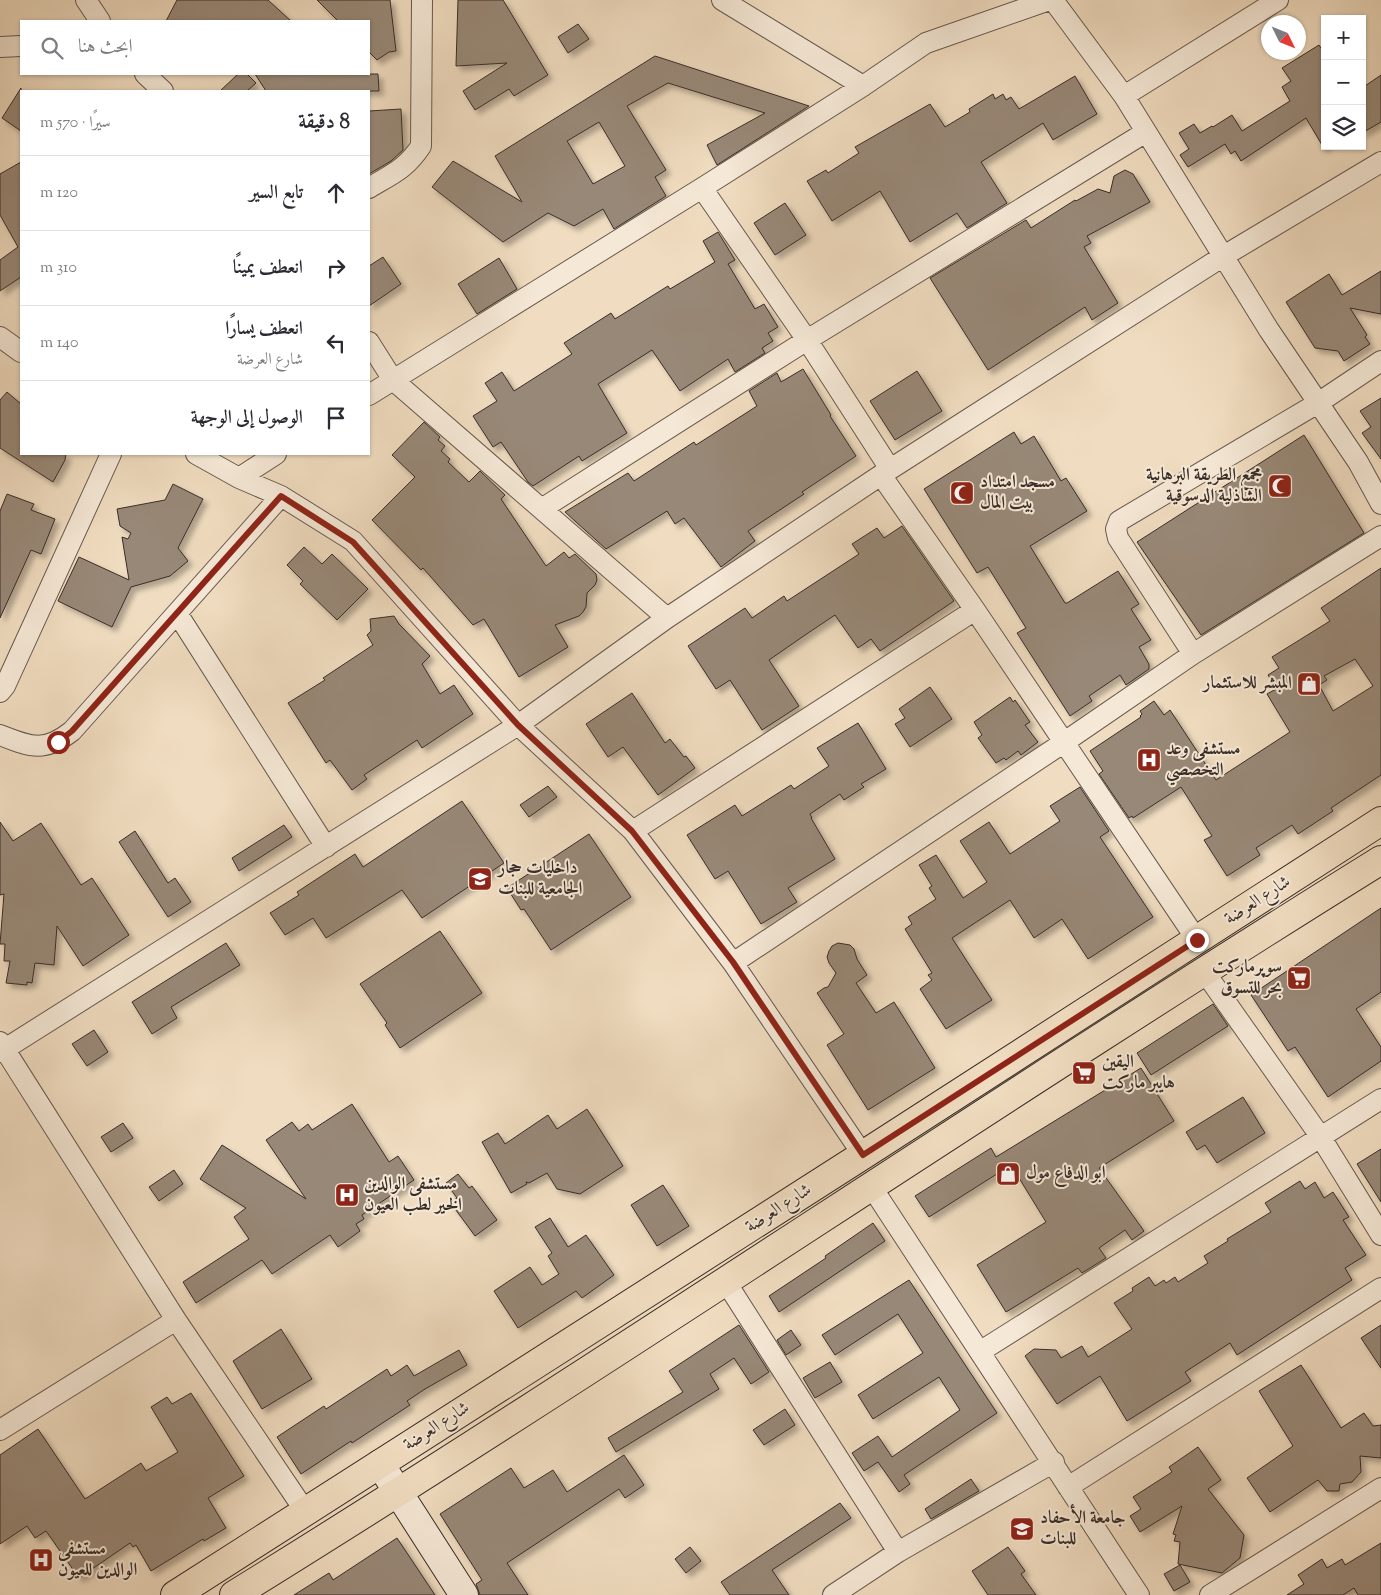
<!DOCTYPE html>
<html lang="ar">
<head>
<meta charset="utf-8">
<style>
  body { margin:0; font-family:"Sorts Mill Goudy",Amiri,serif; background:#f2f2f3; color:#2b2b33; direction:rtl }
  .controls { position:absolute; right:15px; top:15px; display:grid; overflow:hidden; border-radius:0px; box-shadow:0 1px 4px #0004 }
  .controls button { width:45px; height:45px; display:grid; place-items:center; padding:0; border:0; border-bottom:1px solid #e1e1e2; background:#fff; color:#2b2b33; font:25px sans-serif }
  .compass { position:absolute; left:1261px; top:15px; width:45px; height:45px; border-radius:50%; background:#fff; box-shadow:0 1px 4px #0004; rotate:133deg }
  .stop { position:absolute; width:15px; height:15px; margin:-11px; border:4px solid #8f2418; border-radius:50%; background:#fff }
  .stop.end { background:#8f2418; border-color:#fff; box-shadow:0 1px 5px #0008 }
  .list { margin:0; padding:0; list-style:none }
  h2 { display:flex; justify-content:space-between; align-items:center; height:65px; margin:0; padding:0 20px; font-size:21px }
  h2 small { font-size:16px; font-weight:400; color:#7c7c81 }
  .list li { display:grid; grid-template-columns:32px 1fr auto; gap:15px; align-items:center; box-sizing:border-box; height:75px; padding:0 20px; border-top:1px solid #e1e1e2 }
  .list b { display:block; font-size:19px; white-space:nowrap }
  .list p { margin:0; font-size:16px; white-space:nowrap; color:#7c7c81 }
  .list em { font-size:16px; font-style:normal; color:#7c7c81 }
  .icon { flex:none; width:28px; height:28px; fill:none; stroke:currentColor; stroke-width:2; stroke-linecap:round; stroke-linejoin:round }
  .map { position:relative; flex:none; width:1381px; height:1595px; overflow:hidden; direction:ltr }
  .search { position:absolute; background:#fff; box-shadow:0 1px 4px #0004; left:20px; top:20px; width:350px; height:55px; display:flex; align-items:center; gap:12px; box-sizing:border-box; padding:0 18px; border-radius:0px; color:#7c7c81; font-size:19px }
  .panel { position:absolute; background:#fff; box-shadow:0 1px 4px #0004; left:20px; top:90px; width:350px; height:365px; border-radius:0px; direction:rtl }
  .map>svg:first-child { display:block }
  .building { fill:#988877; stroke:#392d28; fill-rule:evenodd; filter:url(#shadow) }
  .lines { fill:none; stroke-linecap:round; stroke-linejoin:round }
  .street-casing { stroke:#67594e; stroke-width:22 }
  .secondary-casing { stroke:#392d28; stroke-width:30 }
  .primary-casing { stroke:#392d28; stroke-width:30 }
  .street { stroke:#f5e8d6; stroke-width:20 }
  .secondary { stroke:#f5e8d6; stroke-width:28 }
  .primary { stroke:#f0dcc0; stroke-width:28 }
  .route { stroke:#8f2418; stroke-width:6 }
  .labels { text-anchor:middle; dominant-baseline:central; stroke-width:4; stroke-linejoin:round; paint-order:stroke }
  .poi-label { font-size:18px; font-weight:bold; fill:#392d28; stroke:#f5e8d6; text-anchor:start }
  .street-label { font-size:18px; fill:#392d28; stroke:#f5e8d6 }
</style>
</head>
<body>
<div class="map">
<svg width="1381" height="1595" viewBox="0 0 1381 1595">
  <defs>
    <filter id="shadow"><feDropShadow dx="4.5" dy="4.5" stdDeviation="2.5" flood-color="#0004"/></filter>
  </defs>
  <rect width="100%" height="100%" fill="#f0dcc0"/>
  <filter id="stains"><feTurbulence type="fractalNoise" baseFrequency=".004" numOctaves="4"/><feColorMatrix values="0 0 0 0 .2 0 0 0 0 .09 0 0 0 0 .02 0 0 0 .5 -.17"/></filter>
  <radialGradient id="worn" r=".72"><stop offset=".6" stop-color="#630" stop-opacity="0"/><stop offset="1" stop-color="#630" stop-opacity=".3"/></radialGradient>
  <path class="building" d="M177,0H268L291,21H166Z
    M317,0H390L396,51L389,52L377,60L369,52V21H338Z
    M458,0H503L548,75L514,96L509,89L475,110L463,91L507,63L456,66Z
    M578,24L589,39L568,53L558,37Z
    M1319,45L1325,54V150L1306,118L1241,161L1235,151L1231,154L1225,144L1188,167L1180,155L1189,149L1179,133L1194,124L1200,133L1212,126L1213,127L1232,115L1242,131L1290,101L1282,87L1291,81L1282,68Z
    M655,56L809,106L717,165L707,145L765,113L668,83L627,106L666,170L655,177L666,196L614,229L603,209L574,226L548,213L503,242L432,187L453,161L522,202L495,156ZM599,122L625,166L593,184L567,141Z
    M238,74H247L256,83L247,91H220Z
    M255,74H378L379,91H266Z
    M1381,75V122L1362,133V88Z
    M1075,76L1097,114L1053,140L1043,123L981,162L1007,203L967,228L957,213L910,242L880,191L832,221L807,181L826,170L828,173L859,153L855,147L930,104L945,127L970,112L969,109L993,94L995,99L1003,94L1006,100L1011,97L1019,109Z
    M21,88V131L2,118Z
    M401,109L403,150L391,161L369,174V111Z
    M21,162V277L0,291V260L18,247L0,215V174Z
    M1125,170L1133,174L1150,202L1087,236L1091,243L1084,247L1118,303L1092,320L1085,307L988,370L930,278L1026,220L1031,228L1075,200L1076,201L1098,189L1110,193L1114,176Z
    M785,203L806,235L775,255L754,223Z
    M718,232L735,260L728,264L755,309L764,304L778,327L768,333L773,341L762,348L765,353L735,372L728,359L680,391L652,350L598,384L627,433L582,461L579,456L533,486L528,482L501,442L493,447L473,416L497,401L485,383L502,372L514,391L572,354L564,343L611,313L615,319L668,286L670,289L715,262L703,241Z
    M383,257L401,284L369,306V266Z
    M499,258L517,289L477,314L458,284Z
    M1381,271V314L1350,308L1367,335L1365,337L1370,344L1344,361L1338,351L1315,348L1286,302L1329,274L1342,295Z
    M803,369L831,415L830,416L856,456L802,492L804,494L748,531L755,541L721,567L684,518L675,524L667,511L606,549L565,512L628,473L634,481L694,442L696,445L757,406L749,391L777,373L781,382Z
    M917,371L942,411L895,440L870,401Z
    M7,392L21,404V454H66L65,460L53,482L0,448V400Z
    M1381,398V459L1362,433L1371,427L1360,411Z
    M424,422L440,437L438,440L445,446L441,451L450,459L448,462L469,482L480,471L505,495L501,499L546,566L564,552L569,558L575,554L596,574L597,580L595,585L587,593L586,607L583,612L579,616L555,625L568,647L519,677L484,619L473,625L423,568L421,570L372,520L415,477L392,455Z
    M1014,432L1021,444L1034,436L1061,481L1066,478L1087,511L1030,546L1065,603H1067L1118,571L1139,604L1131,609L1151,640L1139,647L1149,664V669L1126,685L1120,675L1089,696L1092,701L1070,716L1017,633L1026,628L988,567L977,573L924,489Z
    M1304,435L1364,533L1201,635L1137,542Z
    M173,484L203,499L178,548L188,561L170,576L131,587L112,627L58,601L79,557L129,580L122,537L128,539L131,533L120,526L117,509L165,500Z
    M7,494L34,504L31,510L55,519L41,554L31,550L0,618V511Z
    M902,526L954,601L880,651L871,639L858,648L835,615L808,633L769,660L799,706L762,730L730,680L716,689L688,646L745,608L752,618L784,596L787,601L859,554L852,544L877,528L884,538Z
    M304,547L322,564L332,554L368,589L337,620L300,584L303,581L287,565Z
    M1381,568V775L1331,808L1333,811L1298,834L1292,825L1256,848L1260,855L1227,876L1204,840L1212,836L1181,787L1133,818L1132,816L1129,818L1099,774L1103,771L1090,751L1141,717L1140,716L1142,714L1140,711L1154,701L1164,715L1170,710L1216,780L1290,732L1267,694L1276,689L1268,675L1279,668L1272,657L1330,621L1321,608ZM1355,659L1373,686L1333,711L1319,685L1327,680L1324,676Z
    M394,616L399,624L430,656L422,664L440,694L454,685L473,714L422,748L417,740L364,775L367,779L352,790L330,760L326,763L288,703L325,680L323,678L373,645L367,635L371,631L370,619Z
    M930,687L952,719L910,747L895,724L905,718L899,709Z
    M632,693L665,743L670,739L684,757L686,756L695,768L658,795L623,747L608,757L586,724Z
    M1010,697L1013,702L1015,700L1030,722L1025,725L1038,742L1021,755L1018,751L1006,760L1004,758L996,763L978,738L982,735L974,722Z
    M858,723L886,769L861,784L864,787L844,800L840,794L810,814L812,818H811L835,859L788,888L797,902L761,924L728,871L715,879L687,835L735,805L742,816L791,785L794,789L829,766L817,748Z
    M548,786L557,797L529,817L520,805Z
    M1080,787L1109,831L1100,837L1153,917L1088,959L1062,919L1034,938L1010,900L952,938L992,1000L946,1029L920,989L932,980L928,975L932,973L905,929L912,924L908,917L936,899L929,888L932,886L919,865L936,855L963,898L987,882L960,841L989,822L1010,854L1060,821L1050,806Z
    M462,801L504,863L422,918L402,890L326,938L313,918L285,935L270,913L299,895L297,892L355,854L363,867Z
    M0,822L13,841L41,823L81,885L92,878L129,935L83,966L57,926L54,965L35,963L32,983L27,982V985L6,983L10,961H4L5,944H0L4,894L0,895Z
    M284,825L292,837L239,871L232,858Z
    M135,831L168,883L175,878L191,902L168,917L119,842Z
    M589,834L631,897L551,950L524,909L521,910L507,888Z
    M1381,908V992L1356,1009L1381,1047V1061L1328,1097L1295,1047L1288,1051L1251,995Z
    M440,931L482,993L400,1048L385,1025L387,1023L360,984Z
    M226,943L240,965L171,1007L177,1018L152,1034L132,1002Z
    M838,943L850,945L854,949L857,959L867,975L856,983L876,1013L894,1002L935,1068L868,1110L827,1045L844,1034L817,993L824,988L828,987L836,973L829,963L827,957L829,951L832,946Z
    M1213,1004L1228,1026L1151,1075L1137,1053Z
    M94,1030L108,1052L87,1066L72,1044Z
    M1141,1068L1174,1121L1099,1168L1144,1231L1132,1240L1125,1230L1099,1248L1106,1258L1082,1273L1078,1268L1006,1312L977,1265L1046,1222L1011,1165L929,1217L915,1196L991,1148L996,1157Z
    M1243,1097L1265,1133L1217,1163L1205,1145L1197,1150L1186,1132Z
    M352,1104L389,1162L398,1156L414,1180L362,1215L364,1219L356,1224L360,1231L338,1247L330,1235L272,1274L262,1260L196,1303L183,1282L249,1239L234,1217L246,1208L200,1179L222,1145L306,1199L266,1140L292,1122L299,1131L308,1124L312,1130Z
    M587,1109L623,1166L580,1194L557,1189L547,1173L529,1183L526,1182L527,1184L511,1193L482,1142L498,1133L505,1144L548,1115L557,1129Z
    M123,1123L133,1138L111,1152L101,1137Z
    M1381,1149V1202L1357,1164Z
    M174,1170L183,1184L159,1201L149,1187Z
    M458,1174L469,1188L472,1186L497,1220L475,1236L450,1202L457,1198L446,1183Z
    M1300,1181L1305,1189L1315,1182L1324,1198L1333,1192L1349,1217L1343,1220L1366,1255L1345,1268L1352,1280L1237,1355L1230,1343L1185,1372L1191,1381L1127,1421L1100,1376L1057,1404L1025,1356L1034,1349L1056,1350L1061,1358L1082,1346L1088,1357L1132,1329L1114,1303L1133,1291L1132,1288L1149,1277L1155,1286L1164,1280L1166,1283L1175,1277L1178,1282L1208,1263L1204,1256L1228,1241L1227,1239L1271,1212L1265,1203Z
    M663,1185L689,1226L657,1246L631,1205Z
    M550,1218L568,1247L586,1235L614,1275L582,1298L576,1291L518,1328L494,1291L530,1267L542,1285L559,1274L548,1256L552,1253L535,1227Z
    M873,1223L885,1241L779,1312L769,1296L826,1258L825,1256Z
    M909,1280L997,1413L904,1475L910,1484L899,1492L878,1462L864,1471L852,1453L878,1436L892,1457L960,1410L939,1377L873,1419L858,1395L923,1353L898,1314L835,1355L822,1335Z
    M739,1325L769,1372L751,1384L734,1358L710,1374L719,1389L616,1452L608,1438L683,1392L669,1371Z
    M1381,1325V1368L1361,1338Z
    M281,1329L312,1379L262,1409L233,1361Z
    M791,1330L801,1345L786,1355L777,1340Z
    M459,1350L467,1365L425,1389L407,1401L410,1405L352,1443L351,1441L301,1474L277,1437L324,1406L326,1409L387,1369L391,1376L407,1365L414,1376Z
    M830,1362L842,1382L815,1398L803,1378Z
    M1301,1365L1341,1428L1364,1413L1373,1426L1381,1425V1458L1360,1456L1361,1472L1352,1482L1340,1484L1339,1491H1327L1318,1480L1270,1512L1247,1478L1293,1446L1259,1391Z
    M191,1393L244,1476L208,1498L226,1528L204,1541L203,1539L151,1571L136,1545L133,1547L130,1543L79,1578L46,1531L35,1538L27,1526L0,1544V1455L38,1429L85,1499L141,1463L146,1471L178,1452L151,1407L167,1397L172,1404Z
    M785,1409L795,1425L764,1445L753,1430Z
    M1198,1447L1221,1480L1208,1489L1244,1535L1240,1558L1222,1573L1178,1564L1180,1542L1174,1541L1176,1535L1173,1534L1182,1506L1140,1532L1130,1516L1141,1509L1133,1497L1172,1472L1169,1467Z
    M624,1455L644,1485L625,1498L619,1489L507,1563L528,1595H480L476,1584L482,1580L440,1514L511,1468L524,1488L553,1470L567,1492Z
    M971,1479L979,1491L931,1519L925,1509Z
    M840,1503L851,1518L772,1570L789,1595H730L721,1582Z
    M397,1538L435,1595H294L329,1573L333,1580Z
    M1381,1543V1595H1358L1354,1588L1343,1595H1287L1304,1584L1298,1575L1322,1559L1327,1568L1342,1559L1345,1565Z
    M690,1547L701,1561L686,1573L675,1559Z
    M1008,1547L1025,1571L1021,1574L1036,1595H988L972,1571Z
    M1180,1565L1190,1582L1174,1591L1164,1574Z"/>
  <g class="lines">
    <defs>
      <path id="street" d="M86,0L100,21
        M722,0L863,86
        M1053,0L1124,96L1269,330L1358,462L1381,504
        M0,47L21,46
        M145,74L163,91
        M1124,96L1278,0
        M369,188C392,174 406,169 421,146L422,0
        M702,188L807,340L890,469
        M0,337L21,352
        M369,342L393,380L667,618
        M369,395L702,188L863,86L926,43L1049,0
        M196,454L239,478L281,496L353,541L518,725L633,831L733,963L863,1155
        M881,475L975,610L1197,940
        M239,478L276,454
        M543,508L807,340L1146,132
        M177,613L326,847
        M1193,654L1118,538L1116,529L1119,521L1318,403L1381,361
        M0,692L5,686L111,454
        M0,735C31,747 44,753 72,731L281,496
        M633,831L975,610
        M733,963L1063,743L1193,654L1381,536
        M1204,971L1320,1136L1381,1235
        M0,1042L176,1320L305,1511
        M0,1052L518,725L667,618L881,475L1222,257L1381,162
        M871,1186L1139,1595
        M726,1282L898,1552
        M981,1351L1381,1099
        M0,1430L176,1320
        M1068,1487L1381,1288
        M833,1595L898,1552L1054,1462
        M1210,1595L1381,1488"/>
      <path id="secondary" d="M380,1464L464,1595"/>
      <path id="primary" d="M175,1595L863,1155L1381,821
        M234,1595C620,1356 995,1100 1381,860"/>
    </defs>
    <use href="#street" class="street-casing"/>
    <use href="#secondary" class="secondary-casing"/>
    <use href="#primary" class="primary-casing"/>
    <use href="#street" class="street"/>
    <use href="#secondary" class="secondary"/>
    <use href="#primary" class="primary"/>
  </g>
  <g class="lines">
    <path class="route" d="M58,742L72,731L281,496L353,542L518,725L632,831L733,962L863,1155L1197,940"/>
  </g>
  <defs>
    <symbol id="mosque-square" viewBox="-11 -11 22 22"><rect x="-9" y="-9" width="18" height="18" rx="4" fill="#8f2418" stroke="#f5e8d6"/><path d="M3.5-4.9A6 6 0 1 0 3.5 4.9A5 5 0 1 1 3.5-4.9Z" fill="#fff"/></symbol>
    <symbol id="shop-square" viewBox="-11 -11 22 22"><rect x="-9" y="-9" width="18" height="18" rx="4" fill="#8f2418" stroke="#f5e8d6"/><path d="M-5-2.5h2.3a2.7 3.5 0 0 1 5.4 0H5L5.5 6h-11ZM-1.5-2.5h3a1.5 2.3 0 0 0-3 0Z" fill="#fff"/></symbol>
    <symbol id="hospital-square" viewBox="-11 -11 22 22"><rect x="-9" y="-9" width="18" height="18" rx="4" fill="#8f2418" stroke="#f5e8d6"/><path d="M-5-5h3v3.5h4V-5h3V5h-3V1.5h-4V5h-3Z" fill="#fff"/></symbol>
    <symbol id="university-square" viewBox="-11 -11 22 22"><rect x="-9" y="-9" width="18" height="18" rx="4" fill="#8f2418" stroke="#f5e8d6"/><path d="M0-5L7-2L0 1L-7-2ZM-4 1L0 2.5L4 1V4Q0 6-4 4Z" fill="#fff"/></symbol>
    <symbol id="supermarket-square" viewBox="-11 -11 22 22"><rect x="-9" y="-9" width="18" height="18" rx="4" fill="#8f2418" stroke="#f5e8d6"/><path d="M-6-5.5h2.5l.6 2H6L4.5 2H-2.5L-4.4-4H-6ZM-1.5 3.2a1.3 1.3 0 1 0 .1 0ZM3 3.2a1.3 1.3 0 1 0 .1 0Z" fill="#fff"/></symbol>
  </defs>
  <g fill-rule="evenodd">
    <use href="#mosque-square" x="1266" y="472" width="28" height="28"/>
    <use href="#mosque-square" x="948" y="479" width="28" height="28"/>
    <use href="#shop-square" x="1295" y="670" width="28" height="28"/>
    <use href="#hospital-square" x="1135" y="746" width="28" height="28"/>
    <use href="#university-square" x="466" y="865" width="28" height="28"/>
    <use href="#supermarket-square" x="1285" y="964" width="28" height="28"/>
    <use href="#supermarket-square" x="1070" y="1059" width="28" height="28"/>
    <use href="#shop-square" x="994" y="1160" width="28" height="28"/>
    <use href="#hospital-square" x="333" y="1181" width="28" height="28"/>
    <use href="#university-square" x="1008" y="1515" width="28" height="28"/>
    <use href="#hospital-square" x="27" y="1546" width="28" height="28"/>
  </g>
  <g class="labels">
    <g class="poi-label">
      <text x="1262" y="476" text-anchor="end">مجمع الطريقة البرهانية<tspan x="1262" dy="21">الشاذلية الدسوقية</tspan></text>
      <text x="980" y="483">مسجد امتداد<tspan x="980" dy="21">بيت المال</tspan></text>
      <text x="1292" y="684" text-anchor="end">المبشر للاستثمار</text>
      <text x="1166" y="750">مستشفى وعد<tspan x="1166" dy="21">التخصصي</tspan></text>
      <text x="498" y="869">داخليات حجار<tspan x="498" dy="21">الجامعية للبنات</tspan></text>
      <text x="1282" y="968" text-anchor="end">سوپرمارکت<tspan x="1282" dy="21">بحر للتسوق</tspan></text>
      <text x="1102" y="1063">اليقين<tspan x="1102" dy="21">هايبر ماركت</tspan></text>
      <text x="1026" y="1174">ابو الدفاع مول</text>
      <text x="364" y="1185">مستشفى الوالدين<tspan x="364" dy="21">الخير لطب العيون</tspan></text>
      <text x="1040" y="1519">جامعة الأحفاد<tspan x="1040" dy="21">للبنات</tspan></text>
      <text x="58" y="1550">مستشفى<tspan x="58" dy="21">الوالدين للعيون</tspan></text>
    </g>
    <g class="street-label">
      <text transform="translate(1258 901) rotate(-33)">شارع العرضة</text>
      <text transform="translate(779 1209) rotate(-33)">شارع العرضة</text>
      <text transform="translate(437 1427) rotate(-33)">شارع العرضة</text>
    </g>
  </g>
  <rect width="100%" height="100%" filter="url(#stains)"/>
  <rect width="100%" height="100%" fill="url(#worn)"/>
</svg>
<div class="controls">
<button>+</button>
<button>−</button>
<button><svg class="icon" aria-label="layers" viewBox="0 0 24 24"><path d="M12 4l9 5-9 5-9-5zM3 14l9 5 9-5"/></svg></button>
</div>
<svg class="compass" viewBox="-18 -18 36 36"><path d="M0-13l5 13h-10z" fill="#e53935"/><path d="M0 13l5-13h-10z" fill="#7c7c81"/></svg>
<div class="stop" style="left:58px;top:742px"></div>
<div class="stop end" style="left:1197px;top:940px"></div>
<div class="search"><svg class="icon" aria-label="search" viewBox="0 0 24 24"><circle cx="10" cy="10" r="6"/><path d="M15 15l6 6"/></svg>ابحث هنا</div>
<section class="panel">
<h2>8 دقيقة<small>سيرًا · 570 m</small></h2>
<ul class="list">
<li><svg class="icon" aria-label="ahead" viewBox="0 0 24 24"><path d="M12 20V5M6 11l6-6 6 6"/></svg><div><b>تابع السير</b></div><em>120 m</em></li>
<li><svg class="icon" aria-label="right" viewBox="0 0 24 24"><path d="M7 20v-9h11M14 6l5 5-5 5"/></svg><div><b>انعطف يمينًا</b></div><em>310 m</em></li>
<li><svg class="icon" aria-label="left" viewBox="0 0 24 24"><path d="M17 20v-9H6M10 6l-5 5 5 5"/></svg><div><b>انعطف يسارًا</b><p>شارع العرضة</p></div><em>140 m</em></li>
<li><svg class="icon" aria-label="arrive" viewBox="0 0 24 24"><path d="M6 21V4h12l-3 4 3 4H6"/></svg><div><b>الوصول إلى الوجهة</b></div></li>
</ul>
</section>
</div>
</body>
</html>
